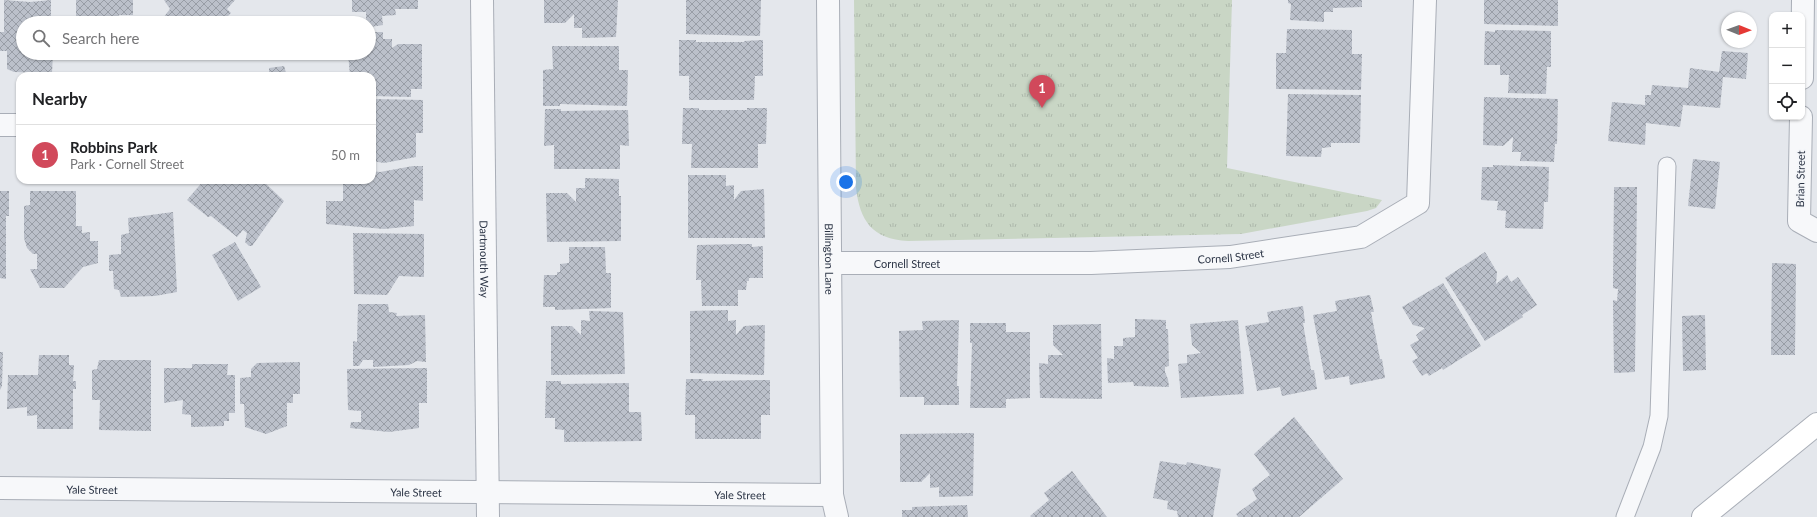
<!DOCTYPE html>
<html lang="en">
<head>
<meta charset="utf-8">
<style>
  body { margin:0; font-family:Lato,sans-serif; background:#f2f2f2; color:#202124 }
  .controls { position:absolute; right:12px; top:12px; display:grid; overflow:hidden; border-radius:8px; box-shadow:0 1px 3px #0004 }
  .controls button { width:36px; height:36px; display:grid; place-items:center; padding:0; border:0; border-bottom:1px solid #e0e0e0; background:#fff; color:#202124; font:20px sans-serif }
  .compass { position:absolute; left:1721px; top:12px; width:36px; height:36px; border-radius:50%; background:#fff; box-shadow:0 1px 3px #0004; rotate:91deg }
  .you { position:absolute; left:846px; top:182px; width:14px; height:14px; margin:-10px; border:3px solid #fff; border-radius:50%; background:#1a73e8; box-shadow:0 0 0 6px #1a73e833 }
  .badge { display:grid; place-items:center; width:26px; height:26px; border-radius:50%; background:#d1495b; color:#fff; font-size:13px; font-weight:700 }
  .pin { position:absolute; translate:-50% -33px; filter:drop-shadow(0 1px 2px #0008) }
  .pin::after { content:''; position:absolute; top:21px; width:14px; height:12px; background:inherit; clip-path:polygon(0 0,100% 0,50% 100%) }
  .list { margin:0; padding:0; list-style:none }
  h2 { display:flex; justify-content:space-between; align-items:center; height:52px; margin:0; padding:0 16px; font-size:17px }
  h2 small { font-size:13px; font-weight:400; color:#757577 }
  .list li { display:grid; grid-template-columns:26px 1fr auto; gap:12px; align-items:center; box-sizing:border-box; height:60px; padding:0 16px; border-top:1px solid #e0e0e0 }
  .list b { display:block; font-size:15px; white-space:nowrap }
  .list p { margin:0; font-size:13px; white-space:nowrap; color:#757577 }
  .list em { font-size:13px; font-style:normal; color:#757577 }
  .icon { flex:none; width:22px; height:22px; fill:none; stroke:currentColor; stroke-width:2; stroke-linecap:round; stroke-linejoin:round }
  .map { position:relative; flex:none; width:1817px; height:517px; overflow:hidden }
  .search { position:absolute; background:#fff; box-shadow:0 1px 3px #0004; left:16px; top:16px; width:360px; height:44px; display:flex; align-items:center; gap:10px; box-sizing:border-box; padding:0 14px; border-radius:22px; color:#757577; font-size:15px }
  .panel { position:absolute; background:#fff; box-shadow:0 1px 3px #0004; left:16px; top:72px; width:360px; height:112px; border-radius:12px }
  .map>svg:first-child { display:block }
  .park { fill:url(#park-tufts) }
  .building { fill:url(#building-cross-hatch) }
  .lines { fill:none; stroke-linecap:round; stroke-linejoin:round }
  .service-casing { stroke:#a9aeb7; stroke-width:19 }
  .minor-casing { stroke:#a9aeb7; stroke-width:24 }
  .secondary-casing { stroke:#a9aeb7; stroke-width:24 }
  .service { stroke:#f7f8fa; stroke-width:17 }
  .minor { stroke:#f7f8fa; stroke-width:22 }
  .secondary { stroke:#fff; stroke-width:22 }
  .labels { text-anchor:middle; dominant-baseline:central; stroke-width:3.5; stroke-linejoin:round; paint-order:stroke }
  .street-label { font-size:11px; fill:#2b3445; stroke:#f4f6f9 }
</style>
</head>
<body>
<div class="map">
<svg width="1817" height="517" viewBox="0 0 1817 517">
  <defs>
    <pattern id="park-tufts" width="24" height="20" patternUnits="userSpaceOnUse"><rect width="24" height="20" fill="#c9d6c5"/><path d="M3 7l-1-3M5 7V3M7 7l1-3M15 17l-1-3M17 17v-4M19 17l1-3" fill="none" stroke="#adb8ab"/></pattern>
    <pattern id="building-cross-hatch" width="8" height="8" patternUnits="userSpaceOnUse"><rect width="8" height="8" fill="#bbc0ca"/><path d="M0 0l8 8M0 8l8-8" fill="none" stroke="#989da6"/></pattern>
  </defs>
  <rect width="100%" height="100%" fill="#e4e7ec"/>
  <path class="park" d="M854,0H1232L1227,168L1382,200L1376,208L1367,211L1241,234L908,241C872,239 860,221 856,188Z"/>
  <path class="building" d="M4,0L30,2L51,0V23H23V53H53L52,73L14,72L7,69V51H0V32H4Z
    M76,0H133V15H119L120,23H76Z
    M164,0H235L227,9L231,13L221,23H159L170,9Z
    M352,0H418V9H395L396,15L382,16L383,25L371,27L369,23H366V12H352Z
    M544,0H618L616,37L582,38V28H574V14L565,23H544Z
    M686,0H761L760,36L686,34Z
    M1288,0H1362V7L1333,8V12H1324V22L1290,20L1291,4L1288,3Z
    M1484,0H1558V26L1484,24Z
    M1287,29L1352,30V54H1362L1361,90L1276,89V53H1286Z
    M1495,30L1551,31V67H1547L1546,94L1508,93L1509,75H1500V65H1484L1485,31L1495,32Z
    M369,32H383V39H392V48L398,44H422V89H411V97L372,96V76H350L348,53H369Z
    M679,40H696V42H744V41L763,40V76H755L754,100H689V76H679Z
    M552,46H619V70H628L627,106L560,104V106H543V70L553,69Z
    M1722,51L1748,53L1746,79L1723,77L1720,108L1683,105L1680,127L1646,123L1645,145L1608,141L1612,102L1645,105V95H1651L1652,85L1688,88L1690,68L1719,72Z
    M284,66L287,76H269V68Z
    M231,72V76H214L213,74Z
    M1288,94L1361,95L1360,143H1331V147L1322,148L1321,157L1286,156Z
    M1484,97L1558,99L1557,144H1555L1554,162L1520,161L1521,152H1512L1513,137L1503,146L1483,145Z
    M372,99L423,100V133H416V157L384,163L372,161Z
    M683,108H699V110H747V108H767L766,144H758V168H691L692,144H682Z
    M545,109H561V111L628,110L629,146L620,145V169H554V145L544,146Z
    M1693,159L1720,162L1715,209L1688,206Z
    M1493,165L1549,167L1548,202H1544L1543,229L1505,228L1506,211L1497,210L1498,201L1481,200L1482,167H1493Z
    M413,166H423V201L414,200V226L384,229L326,224V201H343V180H372V171L380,172Z
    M688,175H726V186L734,185V200L741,191L764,189L765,238H688Z
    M585,178L619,179V196H621V241L547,242L546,193H567L576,202V188H585Z
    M204,180H262L284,201L252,246H249L245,242L247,233L243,230L237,237L211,216L208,217L187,200Z
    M1614,187H1637L1635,372L1614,373L1613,300L1617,301L1618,289L1613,288Z
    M0,191H9V216H6V279L0,278Z
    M30,191H76V226H82V233L90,232V241H98V263L83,267L64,288H40L30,269H37V254H33L27,248L24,238V206L30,205Z
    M173,212L177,292L155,296L121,297L119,290L114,289L113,271H109V255L121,254V235L129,233L128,218Z
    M353,233L424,234V277L399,276L387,295L354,294Z
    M235,242L261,287L238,301L212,255Z
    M742,244H752V247L763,246V278H749V281H747L746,290H738V306H702L701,280H696L697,245Z
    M569,247H605L606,273H611V308L555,310V307H543L544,275H557V272H560V264L569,263Z
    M1485,252L1497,272L1496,284L1507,275L1511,282L1518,277L1537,305L1522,315L1523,317L1485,341L1445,278Z
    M1772,263L1796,264L1795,355H1771Z
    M1443,283L1481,346L1443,370L1442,368L1429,376L1427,373L1422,376L1412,361L1418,358L1410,345L1419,340L1416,335L1425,328L1413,325L1402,307Z
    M1370,295L1374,312H1371L1380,359H1382L1385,378L1350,385L1349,376L1325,380L1313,315L1337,311L1335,301Z
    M358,304H388L389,312L397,313L396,316L425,315L426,362L417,361L409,365L373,367V360H363L359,366H353V341L357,342Z
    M1303,306L1305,323H1303L1311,370H1314L1317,389L1282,396L1280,387L1257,391L1245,326L1269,322L1267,312Z
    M728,310V321L736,320V335L744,326L765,325L764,375L690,373V311Z
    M589,311L623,312L625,374L551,375V326H572L581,335V320L590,321Z
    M1705,315L1706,370L1683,371L1682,316Z
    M1135,319L1166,320V329H1168L1169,366L1165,367V372L1168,379L1169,387L1134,386L1133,382L1108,383L1107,358L1114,359V346H1123V338L1135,337Z
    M959,320L957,386H959V405H924V397H900L899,331L923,330L922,321Z
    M1238,320L1244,394L1181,398L1178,364L1187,363V355L1201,353L1192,345L1190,324Z
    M970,323H1006V332H1030V398L1006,399V408H970L972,343H970Z
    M1101,324L1102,399L1040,398L1039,363L1048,364V355H1063L1053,345V325Z
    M0,352H3L2,386L0,390Z
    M39,355H69V365H74L73,381H76V389H73V429H37V415L27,416V407L7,409L8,375H38Z
    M99,360H151V431L99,430L100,400H92V370L97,369Z
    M300,362V394H293V403H287V426L266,434L245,427L244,404H240V378L251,377V369L257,363Z
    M192,364H228L227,375H235V413H229V421H224V426L191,427V415L182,414L183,400L164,403V368H192Z
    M427,368V403H419V428L389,432L350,428L351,422H361V411L348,410L347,369Z
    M686,379H703L702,381L770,380V415H761V439H695V415H685Z
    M546,381H561V384L629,383V412H641L642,441L564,442V430L555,429V418H545Z
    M1294,417L1343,479L1299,517H1238L1236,514L1257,499L1252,489L1270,475L1254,454Z
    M974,433L973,496L939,497V487L930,488V473L921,482H900V434Z
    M1160,461L1186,465L1187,462L1221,469L1213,517H1178L1177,511L1167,509L1168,501L1153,498Z
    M1072,471L1107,517H1031L1030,516L1049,500L1044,493Z
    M967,505L968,517H902V510H912V507Z"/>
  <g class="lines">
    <defs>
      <path id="service" d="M1625,517L1652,447L1659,416L1667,166"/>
      <g id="minor">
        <path id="s1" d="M482,0L488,517"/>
        <path id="s2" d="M828,0L832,495L837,517"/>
        <path d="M1802,78L1803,0"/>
        <path d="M1801,117L1799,221L1817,231"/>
        <path d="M0,125H20"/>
        <path id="s3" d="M830,263H1091L1230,257L1361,237L1418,203L1425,0"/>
        <path id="s4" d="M0,488L832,495"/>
      </g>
      <path id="secondary" d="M1703,517L1817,424"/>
    </defs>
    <use href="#service" class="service-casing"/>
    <use href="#minor" class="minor-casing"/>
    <use href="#secondary" class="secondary-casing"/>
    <use href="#service" class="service"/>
    <use href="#minor" class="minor"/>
    <use href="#secondary" class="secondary"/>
  </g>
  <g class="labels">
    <g class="street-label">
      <text transform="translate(1800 179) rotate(-89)">Brian Street</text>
      <text stroke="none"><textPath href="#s3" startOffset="401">Cornell Street</textPath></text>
      <text stroke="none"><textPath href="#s1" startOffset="259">Dartmouth Way</textPath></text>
      <text stroke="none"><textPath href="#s2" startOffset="259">Billington Lane</textPath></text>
      <text stroke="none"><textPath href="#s3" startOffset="77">Cornell Street</textPath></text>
      <text stroke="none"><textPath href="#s4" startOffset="92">Yale Street</textPath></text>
      <text stroke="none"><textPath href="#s4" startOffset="416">Yale Street</textPath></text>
      <text stroke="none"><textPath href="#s4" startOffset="740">Yale Street</textPath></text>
    </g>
  </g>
</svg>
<div class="controls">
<button>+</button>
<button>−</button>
<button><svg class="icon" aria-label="locate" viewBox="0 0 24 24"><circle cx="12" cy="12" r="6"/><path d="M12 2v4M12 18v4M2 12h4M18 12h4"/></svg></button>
</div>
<svg class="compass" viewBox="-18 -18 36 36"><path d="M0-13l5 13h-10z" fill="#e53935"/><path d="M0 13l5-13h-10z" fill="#757577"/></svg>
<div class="you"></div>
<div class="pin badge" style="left:1042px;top:108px">1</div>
<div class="search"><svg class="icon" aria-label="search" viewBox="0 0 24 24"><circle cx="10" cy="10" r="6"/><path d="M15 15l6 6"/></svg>Search here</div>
<section class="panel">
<h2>Nearby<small></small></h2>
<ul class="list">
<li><span class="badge">1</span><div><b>Robbins Park</b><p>Park · Cornell Street</p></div><em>50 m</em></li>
</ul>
</section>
</div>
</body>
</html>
